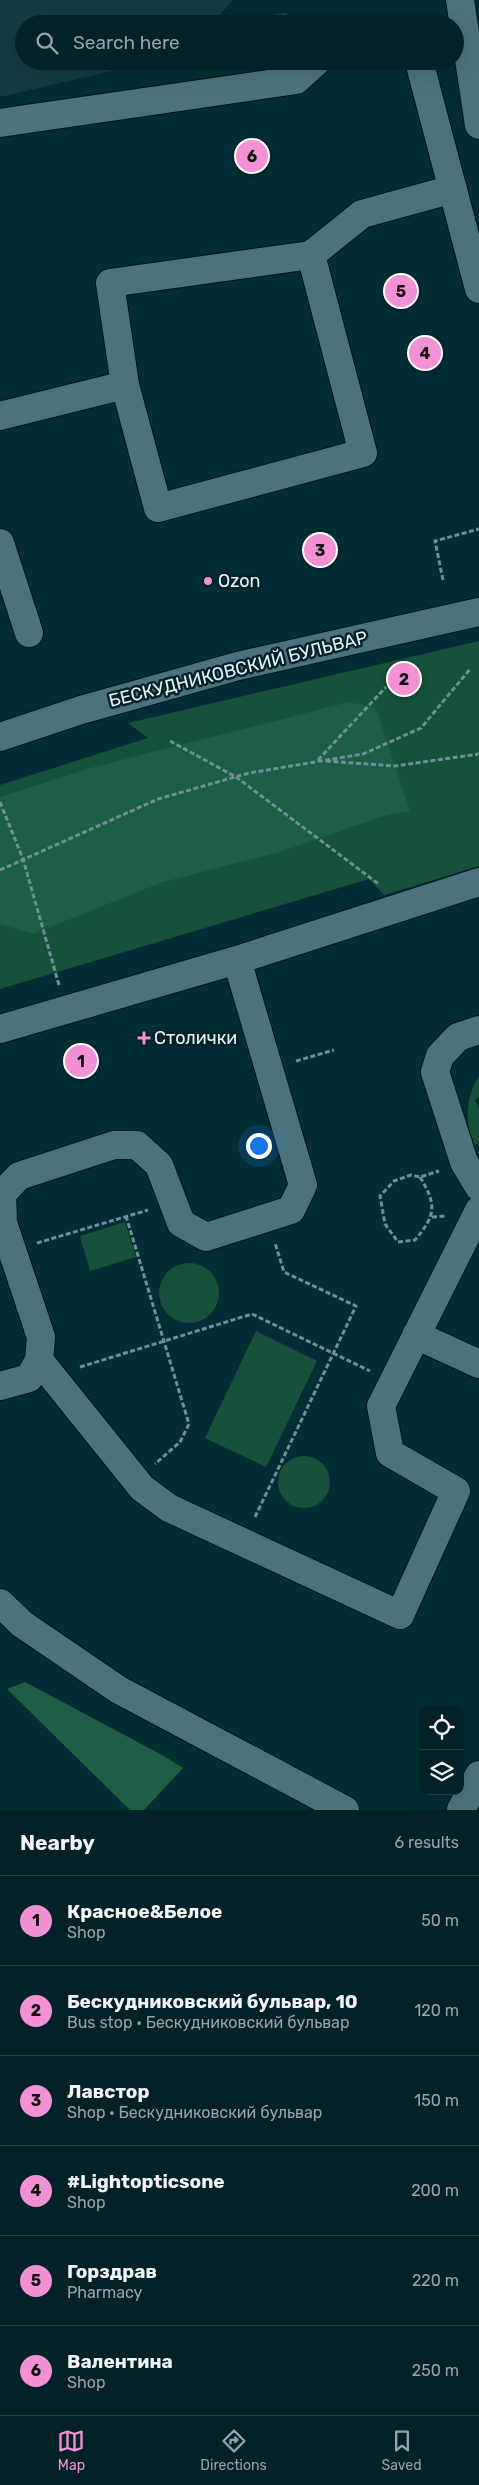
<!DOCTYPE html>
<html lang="en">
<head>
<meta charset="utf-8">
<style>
  body { margin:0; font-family:Rubik,sans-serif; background:#0c2a30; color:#f1f3f6 }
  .controls { position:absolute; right:15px; bottom:15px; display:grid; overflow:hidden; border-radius:10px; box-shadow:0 5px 20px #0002 }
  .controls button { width:45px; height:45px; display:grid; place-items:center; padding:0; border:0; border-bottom:1px solid #233f45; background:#022228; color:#f1f3f6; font:25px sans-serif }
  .you { position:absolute; left:258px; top:1145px; width:18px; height:18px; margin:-12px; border:4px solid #fff; border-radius:50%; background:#1a73e8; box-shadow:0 0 0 8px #1a73e833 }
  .badge { display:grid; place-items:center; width:32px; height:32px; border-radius:50%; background:#f391d5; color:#111; font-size:16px; font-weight:700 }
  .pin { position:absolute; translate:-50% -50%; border:2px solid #fff; box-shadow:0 1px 5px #0006 }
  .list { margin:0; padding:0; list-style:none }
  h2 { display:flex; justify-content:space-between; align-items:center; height:65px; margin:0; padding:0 20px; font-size:21px }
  h2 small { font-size:16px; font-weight:400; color:#96a4a8 }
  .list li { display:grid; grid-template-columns:32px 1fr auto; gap:15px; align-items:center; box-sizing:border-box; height:90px; padding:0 20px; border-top:1px solid #233f45 }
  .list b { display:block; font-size:19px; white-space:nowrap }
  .list p { margin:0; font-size:16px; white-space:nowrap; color:#96a4a8 }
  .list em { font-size:16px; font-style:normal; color:#96a4a8 }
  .icon { flex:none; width:28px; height:28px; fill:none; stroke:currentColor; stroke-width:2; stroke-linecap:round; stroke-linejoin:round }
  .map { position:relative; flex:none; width:479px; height:1810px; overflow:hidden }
  .search { position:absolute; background:#022228; box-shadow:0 5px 20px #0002; left:15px; right:15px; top:15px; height:55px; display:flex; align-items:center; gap:12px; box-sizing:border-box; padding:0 18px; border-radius:28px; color:#96a4a8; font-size:19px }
  .sheet { height:605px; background:#022228 }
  nav { display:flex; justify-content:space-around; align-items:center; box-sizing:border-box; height:70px; border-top:1px solid #233f45; background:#022228; font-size:14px; color:#96a4a8 }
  nav a { display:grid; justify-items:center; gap:2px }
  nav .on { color:#f391d5 }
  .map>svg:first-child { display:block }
  .built { fill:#143b43 }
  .green { fill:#16513b }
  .forest { fill:#1e5d46 }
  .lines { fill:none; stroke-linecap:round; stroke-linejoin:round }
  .minor-casing { stroke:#00141a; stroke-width:30 }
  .path { stroke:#6e8f95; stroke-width:3; stroke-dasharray:5 2.5; stroke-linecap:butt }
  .minor { stroke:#4c737d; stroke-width:28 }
  .poi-dot { fill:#f391d5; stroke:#042228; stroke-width:2 }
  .labels { text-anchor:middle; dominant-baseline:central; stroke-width:5; stroke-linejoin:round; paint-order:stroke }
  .poi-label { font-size:18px; fill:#e2f7fc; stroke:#042228; text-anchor:start }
  .street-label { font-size:18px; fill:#e2f7fc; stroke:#042228 }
</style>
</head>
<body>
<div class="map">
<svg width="479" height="1810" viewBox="0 0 479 1810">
  <rect width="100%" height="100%" fill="#022d35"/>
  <path class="built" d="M0,0H233L212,24H24V61H155L0,97Z"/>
  <path class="green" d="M287,13L289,24H231L233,21Z
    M479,641V866L384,895L369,879L0,989V785L148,738L128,723Z
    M479,1076V1097L475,1100L479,1109V1143L475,1145C464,1126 466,1094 479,1076Z
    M125,1222L136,1257L90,1271L80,1236Z
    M159 1293a30 30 0 1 1 60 0a30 30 0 1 1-60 0Z
    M256,1331L317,1361L266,1467L205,1438Z
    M278 1482a26 26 0 1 1 52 0a26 26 0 1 1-52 0Z"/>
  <path class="forest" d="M349,702L376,708L410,811L387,815L277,853L163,882L33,934L0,924V797L94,767Z
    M25,1682L162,1755L183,1768L144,1810H130L7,1689Z"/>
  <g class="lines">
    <defs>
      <path id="minor" d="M460,0L479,125
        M419,61L479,289
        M0,123L296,80L317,61
        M311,255L363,453L158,508L125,385L110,283L311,255L362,214L453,189
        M0,416L125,385
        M0,543L29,633
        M0,737L81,710L238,666L479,612
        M0,1029L237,960L479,882
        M479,1030L458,1037L440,1056L435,1072L464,1162L479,1187
        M416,1335L479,1364
        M39,1360L142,1488L169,1508L400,1615L456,1491L390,1453L381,1406L479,1210
        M0,1386L29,1378L39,1360L41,1337L3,1223L2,1194L19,1176L114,1145H137L159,1165L181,1223L206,1237L291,1210L303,1185L237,960
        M0,1603L22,1624L119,1690L345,1810
        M461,1810L479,1775"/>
    </defs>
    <use href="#minor" class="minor-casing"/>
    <path class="path" d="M443,580L435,541L479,529
      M170,741L236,777L380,885
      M318,760L386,687
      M326,761L395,766L479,754
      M0,802L23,859L59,985
      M0,870L158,799L249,773L363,754L421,728L471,668
      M296,1061L334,1050
      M420,1177C437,1205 436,1215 415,1240L398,1242L385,1224L380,1196L394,1181L411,1175L420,1177L439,1171
      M126,1216L189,1424L180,1442L155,1464
      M432,1217L446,1216
      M37,1243L148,1210
      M80,1367L252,1314L370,1371
      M255,1517L356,1306L284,1272L275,1243"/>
    <use href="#minor" class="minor"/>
  </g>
  <g class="poi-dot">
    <circle cx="208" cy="581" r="5"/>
    <path d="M141.5 1030.5h5v5h5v5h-5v5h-5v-5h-5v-5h5z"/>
  </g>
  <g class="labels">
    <g class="poi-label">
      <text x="218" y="581">Ozon</text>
      <text x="154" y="1038">Столички</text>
    </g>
    <g class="street-label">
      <text transform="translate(238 669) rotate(-14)">БЕСКУДНИКОВСКИЙ БУЛЬВАР</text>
    </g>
  </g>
</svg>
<div class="controls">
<button><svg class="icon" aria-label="locate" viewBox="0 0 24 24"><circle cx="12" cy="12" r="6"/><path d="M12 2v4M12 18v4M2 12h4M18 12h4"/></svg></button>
<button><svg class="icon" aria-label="layers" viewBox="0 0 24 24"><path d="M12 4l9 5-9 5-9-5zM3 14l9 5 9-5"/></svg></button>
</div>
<div class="you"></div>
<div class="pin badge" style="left:81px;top:1061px">1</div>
<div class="pin badge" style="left:404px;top:679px">2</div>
<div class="pin badge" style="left:320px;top:550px">3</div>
<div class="pin badge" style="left:425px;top:353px">4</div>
<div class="pin badge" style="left:401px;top:291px">5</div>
<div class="pin badge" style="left:252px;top:156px">6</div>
<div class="search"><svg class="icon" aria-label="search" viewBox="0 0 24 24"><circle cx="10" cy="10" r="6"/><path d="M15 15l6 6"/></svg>Search here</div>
</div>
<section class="sheet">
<h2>Nearby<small>6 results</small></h2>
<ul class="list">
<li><span class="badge">1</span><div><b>Красное&amp;Белое</b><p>Shop</p></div><em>50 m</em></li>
<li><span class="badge">2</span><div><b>Бескудниковский бульвар, 10</b><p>Bus stop · Бескудниковский бульвар</p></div><em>120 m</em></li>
<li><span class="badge">3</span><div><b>Лавстор</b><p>Shop · Бескудниковский бульвар</p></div><em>150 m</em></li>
<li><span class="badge">4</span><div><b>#Lightopticsone</b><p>Shop</p></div><em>200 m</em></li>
<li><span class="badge">5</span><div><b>Горздрав</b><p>Pharmacy</p></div><em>220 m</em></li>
<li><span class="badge">6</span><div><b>Валентина</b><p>Shop</p></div><em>250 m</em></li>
</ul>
</section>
<nav>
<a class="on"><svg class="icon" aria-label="map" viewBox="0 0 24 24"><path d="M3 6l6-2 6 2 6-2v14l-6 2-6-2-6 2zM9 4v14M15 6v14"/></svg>Map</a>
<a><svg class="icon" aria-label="directions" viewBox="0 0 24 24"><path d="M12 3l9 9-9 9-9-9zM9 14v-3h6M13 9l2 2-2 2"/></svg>Directions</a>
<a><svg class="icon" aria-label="saved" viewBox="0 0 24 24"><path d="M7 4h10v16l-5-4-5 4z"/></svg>Saved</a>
</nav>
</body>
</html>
